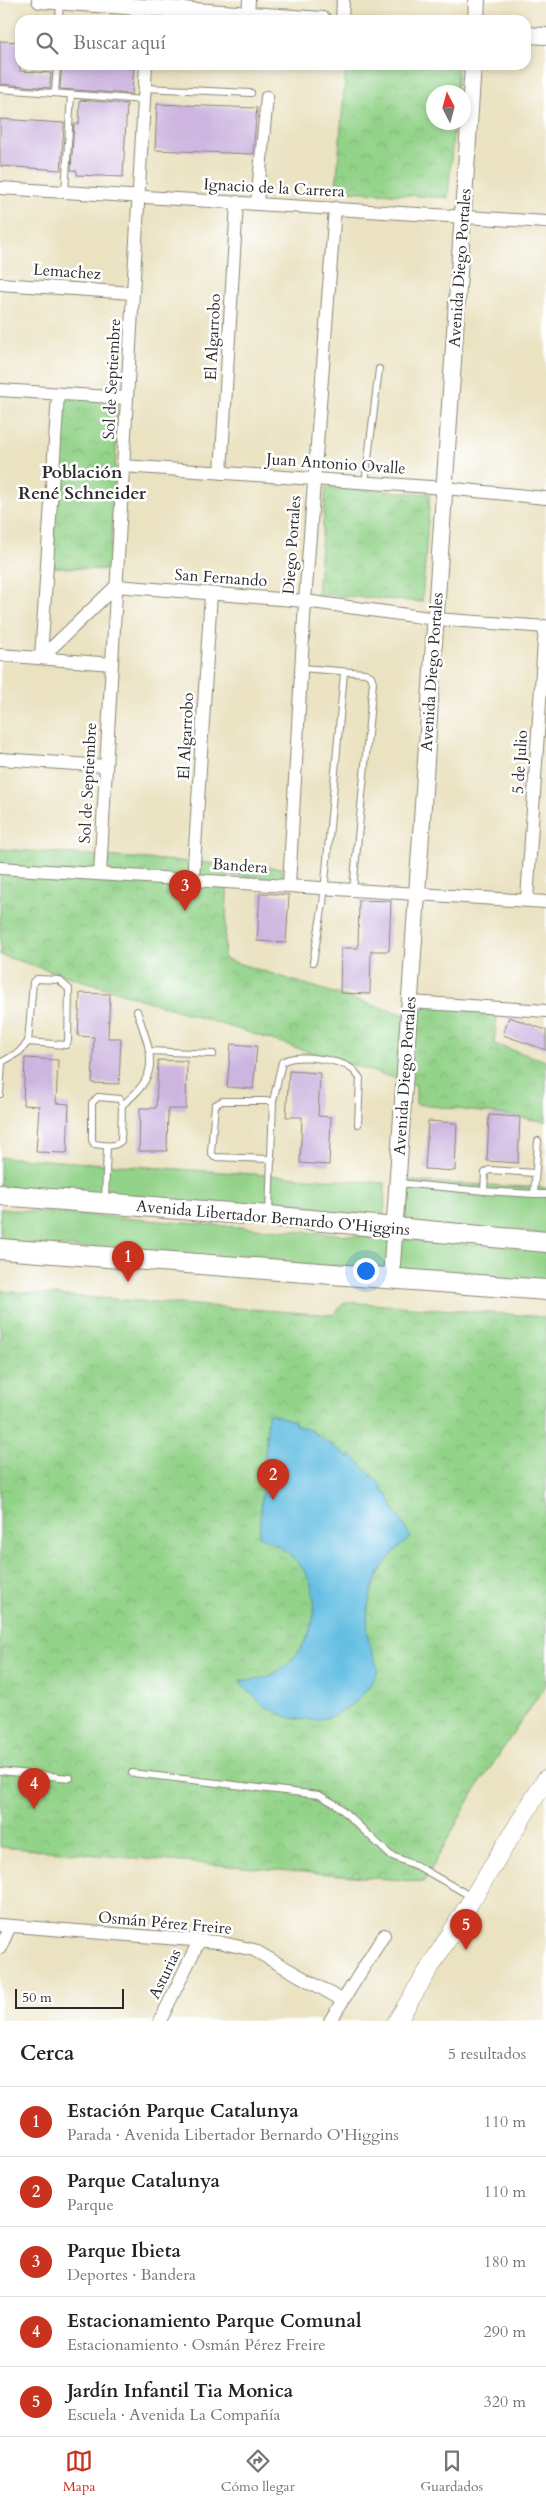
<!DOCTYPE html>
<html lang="es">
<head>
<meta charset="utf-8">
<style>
  body { margin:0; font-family:Cardo,serif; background:#f6f6f6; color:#222 }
  .compass { position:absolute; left:426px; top:85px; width:45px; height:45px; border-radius:50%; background:#fff; box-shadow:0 2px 8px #0003; rotate:354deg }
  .scale { position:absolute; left:15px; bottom:12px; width:109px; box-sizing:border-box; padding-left:5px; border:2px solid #2b2b2b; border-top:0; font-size:14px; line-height:18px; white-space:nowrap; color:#2b2b2b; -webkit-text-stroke:4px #fff; paint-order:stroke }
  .you { position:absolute; left:365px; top:1270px; width:18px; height:18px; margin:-12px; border:4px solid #fff; border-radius:50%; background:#1a73e8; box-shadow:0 0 0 8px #1a73e833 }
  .badge { display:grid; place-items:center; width:32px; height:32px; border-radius:50%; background:#c8321e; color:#fff; font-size:16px; font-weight:700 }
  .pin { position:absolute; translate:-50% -41px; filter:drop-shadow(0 1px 2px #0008) }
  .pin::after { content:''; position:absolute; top:26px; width:18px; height:15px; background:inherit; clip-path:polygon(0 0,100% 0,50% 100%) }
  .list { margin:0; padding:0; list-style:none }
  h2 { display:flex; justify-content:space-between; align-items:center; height:65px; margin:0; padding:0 20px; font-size:21px }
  h2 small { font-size:16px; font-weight:400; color:#767676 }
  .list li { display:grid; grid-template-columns:32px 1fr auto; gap:15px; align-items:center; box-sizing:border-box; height:70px; padding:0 20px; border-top:1px solid #e0e0e0 }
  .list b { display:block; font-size:19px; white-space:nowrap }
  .list p { margin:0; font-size:16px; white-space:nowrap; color:#767676 }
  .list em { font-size:16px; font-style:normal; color:#767676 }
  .icon { flex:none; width:28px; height:28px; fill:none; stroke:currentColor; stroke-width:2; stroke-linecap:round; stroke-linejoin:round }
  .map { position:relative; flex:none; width:546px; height:2021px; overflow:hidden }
  .search { position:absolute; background:#fff; box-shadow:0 2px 8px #0003; left:15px; right:15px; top:15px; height:55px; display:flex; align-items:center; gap:12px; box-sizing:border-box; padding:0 18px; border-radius:15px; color:#767676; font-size:19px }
  .sheet { height:415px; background:#fff }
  nav { display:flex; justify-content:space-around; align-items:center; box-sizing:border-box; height:70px; border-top:1px solid #e0e0e0; background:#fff; font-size:14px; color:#767676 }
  nav a { display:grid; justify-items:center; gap:2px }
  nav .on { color:#c8321e }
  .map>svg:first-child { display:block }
  .grass { fill:#93d389; stroke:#5f7f5a }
  .park { fill:url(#park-crowns); stroke:#5f7f5a }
  .water { fill:#65bfe3; stroke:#487587 }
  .building { fill:#cdb5e0 }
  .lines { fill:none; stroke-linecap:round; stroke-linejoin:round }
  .service-casing { stroke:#8a8676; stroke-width:8 }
  .minor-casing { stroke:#8a8676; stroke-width:14 }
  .tertiary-casing { stroke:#8a8676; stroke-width:18 }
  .secondary-casing { stroke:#8a8676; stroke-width:19 }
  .primary-casing { stroke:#8a8676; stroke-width:22 }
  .service { stroke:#fff; stroke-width:6 }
  .minor { stroke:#fff; stroke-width:12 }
  .tertiary { stroke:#fff; stroke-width:16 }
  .secondary { stroke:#fff; stroke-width:18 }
  .primary { stroke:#fff; stroke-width:20 }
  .labels { text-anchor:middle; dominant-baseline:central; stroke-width:5; stroke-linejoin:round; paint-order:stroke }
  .street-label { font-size:16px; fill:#2b2b2b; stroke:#fff }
  .neighbourhood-label { font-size:18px; font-weight:bold; fill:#2b2b2b; stroke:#fff }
</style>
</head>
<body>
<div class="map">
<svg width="546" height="2021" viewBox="0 0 546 2021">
  <defs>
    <pattern id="park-crowns" width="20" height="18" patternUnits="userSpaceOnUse" patternTransform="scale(1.25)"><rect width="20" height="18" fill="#93d389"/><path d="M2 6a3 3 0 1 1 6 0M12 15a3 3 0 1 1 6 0" fill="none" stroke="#7fb576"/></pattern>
  </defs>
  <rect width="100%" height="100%" fill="#fff"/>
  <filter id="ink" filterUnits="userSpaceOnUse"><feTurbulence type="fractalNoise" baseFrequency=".02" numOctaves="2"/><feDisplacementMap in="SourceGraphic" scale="10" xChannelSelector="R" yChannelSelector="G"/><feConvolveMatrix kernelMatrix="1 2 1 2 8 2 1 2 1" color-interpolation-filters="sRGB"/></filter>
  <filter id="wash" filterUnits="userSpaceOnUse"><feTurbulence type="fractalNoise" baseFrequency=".0096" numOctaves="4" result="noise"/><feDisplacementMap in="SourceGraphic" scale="20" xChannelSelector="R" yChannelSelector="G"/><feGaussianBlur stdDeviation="1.12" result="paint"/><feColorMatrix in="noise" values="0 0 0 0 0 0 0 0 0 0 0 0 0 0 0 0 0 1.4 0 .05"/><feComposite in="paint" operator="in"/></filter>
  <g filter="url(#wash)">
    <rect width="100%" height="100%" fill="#eae2c1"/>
    <path class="grass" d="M0,1157L385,1183L384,1220L0,1186Z
      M405,1181L546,1188V1234L403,1223Z
      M0,1209L546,1250V1282L0,1242Z"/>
    <path class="park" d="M346,65H458L456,92H434V122L454,123L448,198L336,190Z
      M60,391L119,394L110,570L51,567Z
      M326,487L430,494L422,602L317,594Z
      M0,849L282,868L283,879L228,875L224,959L418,1019L420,1002L498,1005L494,1044L546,1061V1122L513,1116L416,1104V1085L0,955Z
      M0,1291L333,1315L345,1302L546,1317V1684L471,1797L424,1882L0,1847Z"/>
    <path class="water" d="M268,1413L294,1421V1424L310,1430L350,1458L351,1454L383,1487L381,1489L384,1493H388L389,1499L411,1538C376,1562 362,1601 369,1642C371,1650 378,1663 377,1671C375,1680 366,1690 360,1697C322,1736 268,1722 240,1680C290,1686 330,1623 308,1578C297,1556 280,1546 259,1536Z"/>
    <g id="blocks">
      <path class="building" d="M0,41L20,42V71L51,73L50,88L0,84Z
        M62,65H134L132,94L60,89Z
        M80,100L127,104L123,177L77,175V171L71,170L74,124H79Z
        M157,104L257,108L253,154L155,150Z
        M0,119L64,123L61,170L0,166Z
        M260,893L289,895L286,943L257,941Z
        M359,900L391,901L389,951H371L370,994L340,993L341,948H358Z
        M80,993L110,994L108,1038H121L119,1084L92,1083L94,1037L78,1036Z
        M509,1017L546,1030V1050L503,1035Z
        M231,1044L257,1046L253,1089L227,1087Z
        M25,1058L58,1060L56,1103L69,1104L67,1153L36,1152L39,1106L23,1105Z
        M158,1060L187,1061L186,1109H168L167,1151H139L140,1108H156Z
        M289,1071L320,1073L318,1116L331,1117L329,1165L300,1163L302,1117H286Z
        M489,1115L520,1117L518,1163L487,1161Z
        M428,1121L457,1123L455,1171L425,1169Z"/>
    </g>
  </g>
  <g filter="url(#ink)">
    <use href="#blocks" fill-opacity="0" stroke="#8a8676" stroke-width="1"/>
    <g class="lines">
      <defs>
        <path id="service" d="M59,20L60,3
          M145,88L251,93
          M0,89L144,100
          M55,93L57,65
          M65,192L71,95
          M365,483L379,369
          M301,668L365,673L371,676L373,682L353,889
          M313,962L323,904L344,673
          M150,1051L213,1054
          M2,1062L19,1052L28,1042L33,982L37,979L59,980L69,989L68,1041L66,1045L28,1042
          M0,1094L2,1062H1
          M98,1097L120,1099L122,1105L121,1141C114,1148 103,1145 94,1144L92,1140V1103Z
          M273,1101L282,1062C296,1053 338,1059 352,1069C355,1071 357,1075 360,1078L358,1124
          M122,1105C163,1074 151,1054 137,1011
          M538,1141L534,1194H546
          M398,1183L484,1191
          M534,1194L484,1191L485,1173L489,1170L535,1173
          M105,1200L107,1146
          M269,1214L273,1101H222L215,1105L211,1152L214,1157L272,1159
          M0,1771L70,1778
          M132,1773L319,1795L337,1805L390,1855L419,1867L472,1897"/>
        <path id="minor" d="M248,15L249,0
          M342,20L343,0
          M0,188L546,222
          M257,203L267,97
          M0,284L133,293
          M0,390L127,398
          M123,466L445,488L546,498
          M221,473L237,202
          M0,655L112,664
          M41,658L116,586L305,601L436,619L546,627
          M41,658L58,394
          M0,759L106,766
          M0,868L546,902
          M100,874L146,65
          M193,880L211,594
          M289,886L305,601L335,208
          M527,900L545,626
          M410,1002L546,1011
          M0,1925L218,1942L254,1950L342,2000
          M0,1948L10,1926
          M160,2021L199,1941
          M330,2021L384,1935"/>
        <path id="tertiary" d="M40,0L323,20
          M476,20L477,0
          M526,35L546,36
          M391,1279L473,65"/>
        <path id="secondary" d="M397,2021L546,1779"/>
        <path id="primary" d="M0,1195L269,1216L546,1242
          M0,1249L546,1290"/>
      </defs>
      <use href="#service" class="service-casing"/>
      <use href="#minor" class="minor-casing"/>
      <use href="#tertiary" class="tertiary-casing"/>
      <use href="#secondary" class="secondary-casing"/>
      <use href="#primary" class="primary-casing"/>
      <use href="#service" class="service"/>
      <use href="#minor" class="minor"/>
      <use href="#tertiary" class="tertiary"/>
      <use href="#secondary" class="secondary"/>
      <use href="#primary" class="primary"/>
    </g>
  </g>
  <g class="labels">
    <g class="street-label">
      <text transform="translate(274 188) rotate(3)">Ignacio de la Carrera</text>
      <text transform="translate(460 268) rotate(-86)">Avenida Diego Portales</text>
      <text transform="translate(67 272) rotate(4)">Lemachez</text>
      <text transform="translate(213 337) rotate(-87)">El Algarrobo</text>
      <text transform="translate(112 379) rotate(-87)">Sol de Septiembre</text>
      <text transform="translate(336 464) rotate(4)">Juan Antonio Ovalle</text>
      <text transform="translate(292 545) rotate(-86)">Diego Portales</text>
      <text transform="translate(221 578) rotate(4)">San Fernando</text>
      <text transform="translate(432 672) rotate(-86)">Avenida Diego Portales</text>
      <text transform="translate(186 736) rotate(-87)">El Algarrobo</text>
      <text transform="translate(520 762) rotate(-86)">5 de Julio</text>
      <text transform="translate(88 783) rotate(-87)">Sol de Septiembre</text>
      <text transform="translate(240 866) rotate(4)">Bandera</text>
      <text transform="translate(405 1076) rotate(-86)">Avenida Diego Portales</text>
      <text transform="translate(273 1218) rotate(5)">Avenida Libertador Bernardo O'Higgins</text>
      <text transform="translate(165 1923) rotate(5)">Osmán Pérez Freire</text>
      <text transform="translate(165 1974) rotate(-64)">Asturias</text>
    </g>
    <g class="neighbourhood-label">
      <text x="82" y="472">Población<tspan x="82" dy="21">René Schneider</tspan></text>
    </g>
  </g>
</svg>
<svg class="compass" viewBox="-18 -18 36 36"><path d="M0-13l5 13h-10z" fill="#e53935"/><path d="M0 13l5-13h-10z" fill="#767676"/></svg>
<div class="scale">50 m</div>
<div class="you"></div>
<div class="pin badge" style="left:128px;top:1282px">1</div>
<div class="pin badge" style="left:273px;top:1500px">2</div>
<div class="pin badge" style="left:185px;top:911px">3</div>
<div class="pin badge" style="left:34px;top:1809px">4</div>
<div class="pin badge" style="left:466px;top:1950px">5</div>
<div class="search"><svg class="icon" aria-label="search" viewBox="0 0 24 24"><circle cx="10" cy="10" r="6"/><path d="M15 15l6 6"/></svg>Buscar aquí</div>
</div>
<section class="sheet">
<h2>Cerca<small>5 resultados</small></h2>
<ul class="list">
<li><span class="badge">1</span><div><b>Estación Parque Catalunya</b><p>Parada · Avenida Libertador Bernardo O'Higgins</p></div><em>110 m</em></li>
<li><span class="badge">2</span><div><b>Parque Catalunya</b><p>Parque</p></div><em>110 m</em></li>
<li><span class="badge">3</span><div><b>Parque Ibieta</b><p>Deportes · Bandera</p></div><em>180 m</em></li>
<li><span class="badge">4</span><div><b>Estacionamiento Parque Comunal</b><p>Estacionamiento · Osmán Pérez Freire</p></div><em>290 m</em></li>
<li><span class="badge">5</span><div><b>Jardín Infantil Tia Monica</b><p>Escuela · Avenida La Compañía</p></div><em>320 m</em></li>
</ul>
</section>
<nav>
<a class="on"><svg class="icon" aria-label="map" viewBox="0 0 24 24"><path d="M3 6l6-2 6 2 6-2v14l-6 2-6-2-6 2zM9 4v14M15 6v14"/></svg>Mapa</a>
<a><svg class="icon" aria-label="directions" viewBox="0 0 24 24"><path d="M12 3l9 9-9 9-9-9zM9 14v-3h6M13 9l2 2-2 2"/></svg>Cómo llegar</a>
<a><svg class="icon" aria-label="saved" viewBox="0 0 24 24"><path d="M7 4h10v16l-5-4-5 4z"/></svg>Guardados</a>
</nav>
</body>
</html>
